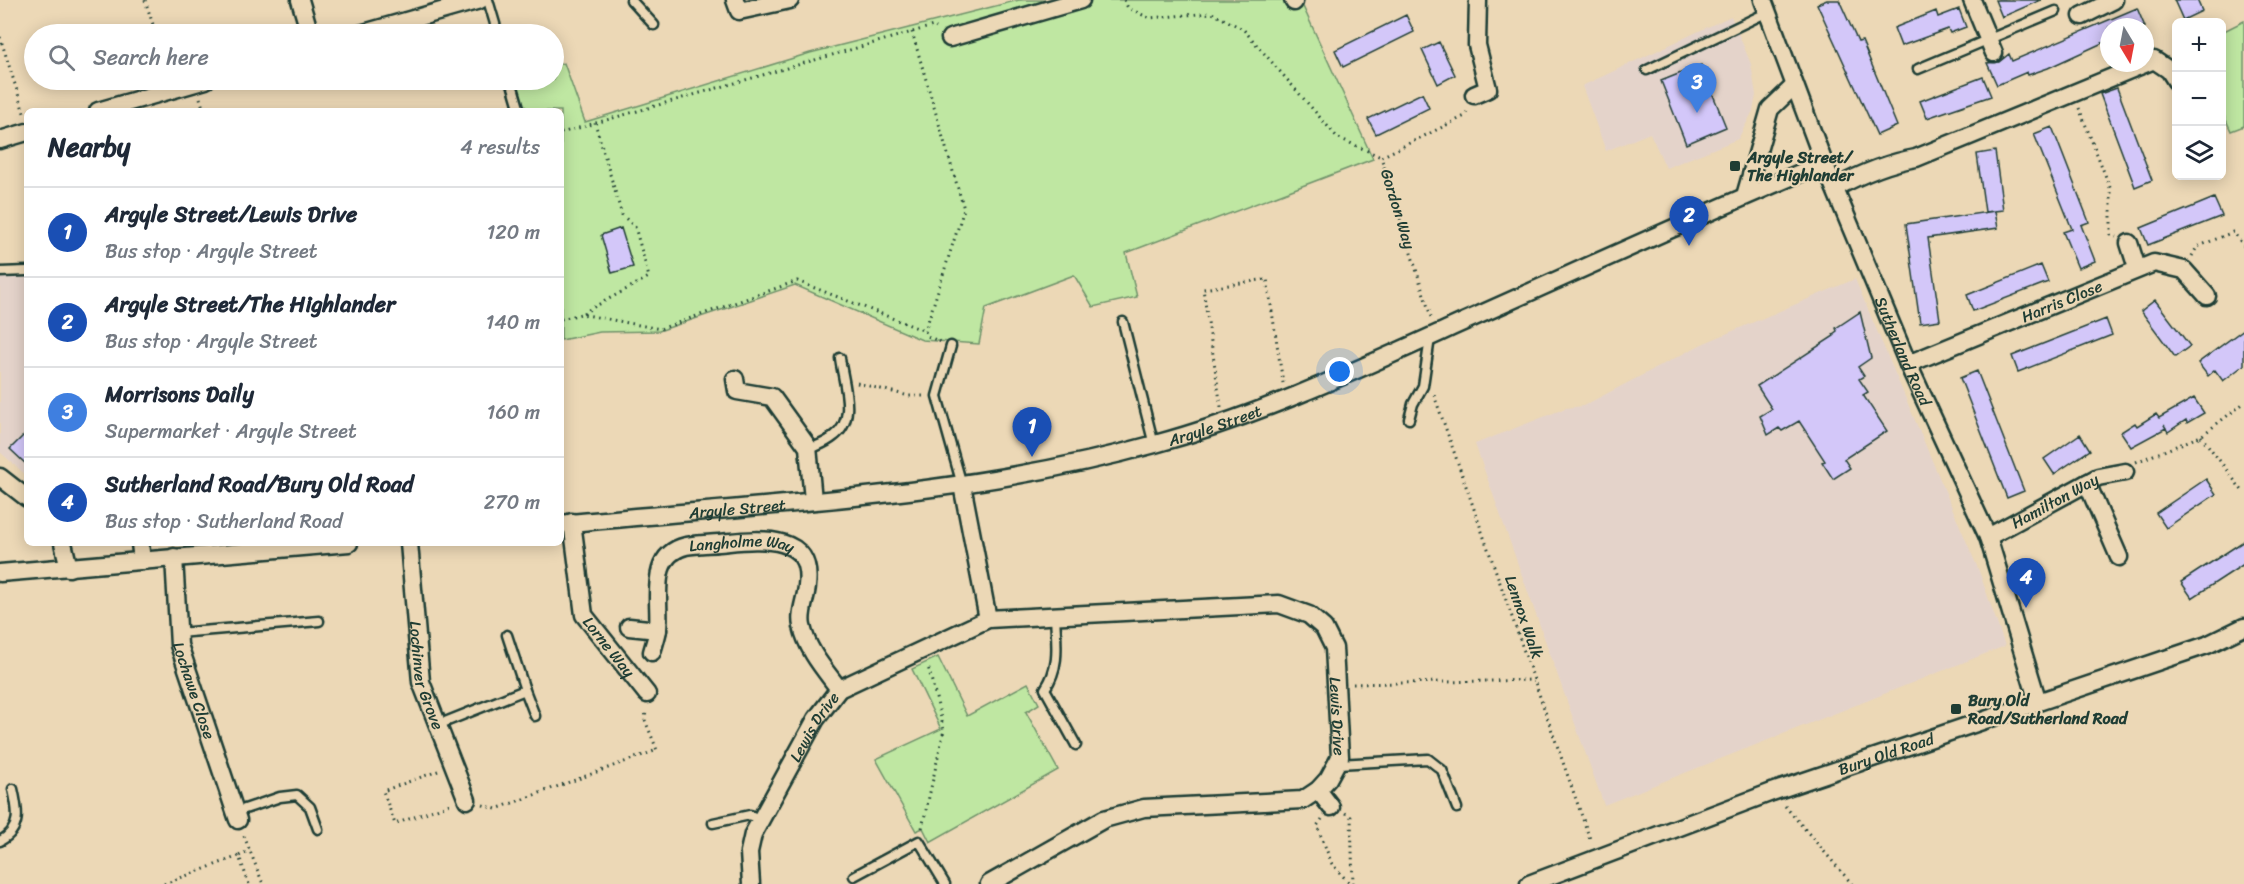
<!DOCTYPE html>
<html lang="en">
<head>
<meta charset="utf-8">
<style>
  body { margin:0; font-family:Sriracha,sans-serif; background:#f2f2f3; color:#1f2937 }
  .controls { position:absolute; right:18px; top:18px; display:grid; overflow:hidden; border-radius:9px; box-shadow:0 3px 15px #0003 }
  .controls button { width:54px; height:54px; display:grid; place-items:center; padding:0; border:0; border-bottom:2px solid #e0e1e3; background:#fff; color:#1f2937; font:30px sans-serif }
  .compass { position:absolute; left:2100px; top:18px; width:54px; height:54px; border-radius:50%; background:#fff; box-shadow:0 3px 15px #0003; rotate:170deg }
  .you { position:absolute; left:1340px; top:372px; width:21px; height:21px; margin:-15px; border:4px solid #fff; border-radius:50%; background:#1a73e8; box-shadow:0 0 0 9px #1a73e833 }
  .badge { display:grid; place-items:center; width:39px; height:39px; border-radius:50%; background:#2563eb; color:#fff; font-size:20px; font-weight:700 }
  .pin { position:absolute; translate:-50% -50px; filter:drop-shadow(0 2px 3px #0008) }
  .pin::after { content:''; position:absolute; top:32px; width:21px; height:18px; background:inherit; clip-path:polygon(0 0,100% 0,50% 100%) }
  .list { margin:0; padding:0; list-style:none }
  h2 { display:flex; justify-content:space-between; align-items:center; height:78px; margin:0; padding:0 24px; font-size:26px }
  h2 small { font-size:20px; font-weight:400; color:#747a83 }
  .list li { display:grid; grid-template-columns:39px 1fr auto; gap:18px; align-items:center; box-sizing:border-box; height:90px; padding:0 24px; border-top:2px solid #e0e1e3 }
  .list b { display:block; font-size:22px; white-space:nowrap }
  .list p { margin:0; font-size:20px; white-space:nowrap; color:#747a83 }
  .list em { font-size:20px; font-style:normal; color:#747a83 }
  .icon { flex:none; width:33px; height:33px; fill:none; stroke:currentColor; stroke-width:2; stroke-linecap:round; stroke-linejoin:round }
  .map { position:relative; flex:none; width:2244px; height:884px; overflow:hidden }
  .search { position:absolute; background:#fff; box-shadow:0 3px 15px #0003; left:24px; top:24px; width:540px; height:66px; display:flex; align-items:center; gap:15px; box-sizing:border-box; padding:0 21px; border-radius:33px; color:#747a83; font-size:22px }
  .panel { position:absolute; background:#fff; box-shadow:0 3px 15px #0003; left:24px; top:108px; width:540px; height:438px; border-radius:9px }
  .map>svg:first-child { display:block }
  .built { fill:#e4d3ca }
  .green { fill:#bfe7a2; stroke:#6f926b; stroke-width:1.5 }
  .building { fill:#d3c7f9; stroke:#1f3d34; stroke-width:1.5 }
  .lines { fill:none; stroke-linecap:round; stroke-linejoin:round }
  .service-casing { stroke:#1f3d34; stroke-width:13 }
  .minor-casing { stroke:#1f3d34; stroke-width:21 }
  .path { stroke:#1f3d34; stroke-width:3; stroke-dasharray:1.5 4.5; stroke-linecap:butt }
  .service { stroke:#ecd8b6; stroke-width:8 }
  .minor { stroke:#ecd8b6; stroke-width:16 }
  .poi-dot { fill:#1f3d34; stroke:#ecd8b6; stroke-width:2 }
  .labels { text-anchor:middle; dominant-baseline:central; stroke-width:4.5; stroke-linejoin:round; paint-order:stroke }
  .poi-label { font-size:16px; font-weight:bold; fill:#1f3d34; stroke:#ecd8b6; text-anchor:start }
  .street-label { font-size:16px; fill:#1f3d34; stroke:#ecd8b6 }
</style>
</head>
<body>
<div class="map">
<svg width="2244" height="884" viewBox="0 0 2244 884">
  <rect width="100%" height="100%" fill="#ecd8b6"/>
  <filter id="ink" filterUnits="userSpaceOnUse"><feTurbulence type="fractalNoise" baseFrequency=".0167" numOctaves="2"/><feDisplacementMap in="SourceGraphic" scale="12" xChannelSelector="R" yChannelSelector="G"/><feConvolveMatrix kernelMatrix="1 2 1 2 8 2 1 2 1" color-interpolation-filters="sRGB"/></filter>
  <g filter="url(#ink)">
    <path class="built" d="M1731,16L1751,64L1756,95L1753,111L1738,139L1666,168L1650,133L1606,151L1582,86Z
      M27,268V476L0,452V271Z
      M1855,279L1979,571L2005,646L1604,805L1475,444L1566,408L1583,406L1702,344Z"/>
    <path class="green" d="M1019,0H1300L1373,159L1126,253L1137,297L1093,307L1074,275L986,308L979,344L922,340L795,285L659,331L600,332L561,340V111H514L507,80H554V65L564,63L585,122L810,53Z
      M2244,21V126L2231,131L2222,111V32Z
      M938,657L967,716L1028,683L1039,704L1026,712L1058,770L930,842L923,828L916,831L876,759L941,729L912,669Z"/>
    <path class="building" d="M1827,0H1839L1858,42L1862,41L1897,126L1877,135L1817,4Z
      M1995,0H2041L2002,17Z
      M2174,0H2197L2202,11L2183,20Z
      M2137,8L2145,27H2109V40L2048,68L2028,75L2027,72L1997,85L1987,63L1999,62L2009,54L2012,61Z
      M1959,9L1966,27L1950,33L1948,29L1901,46L1894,28L1936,11L1938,17Z
      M1406,15L1414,32L1343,67L1335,50Z
      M1439,42L1455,75L1438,84L1422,50Z
      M1701,65L1726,127L1686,144L1661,81Z
      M1983,77L1991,96L1927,118L1920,101Z
      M2117,88L2152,180L2135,187L2100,94Z
      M1422,93L1429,108L1376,134L1368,119Z
      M2052,127L2089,222L2081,225L2095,261L2078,268L2063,232L2072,229L2034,134Z
      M1995,151L2003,210L1985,212L1977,154Z
      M2214,198L2222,216L2148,245L2141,228Z
      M1995,211L1998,228L1928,238L1940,320L1920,323L1906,224Z
      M621,228L633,267L612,273L601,235Z
      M2041,265L2048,282L1973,311L1967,295Z
      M2155,300L2190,346L2175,357L2141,311Z
      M1860,312L1871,358L1858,367L1864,376L1859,379L1868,392L1863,395L1887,431L1844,459L1850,468L1833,479L1822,462L1825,461L1799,421L1782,431L1779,428L1768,435L1760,416L1772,409L1757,386L1834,336L1833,334L1837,331L1836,328Z
      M2106,319L2112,335L2018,372L2012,356Z
      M2244,329V365L2223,381L2215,370L2208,376L2198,363Z
      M1977,371L2024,491L2007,498L1960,378Z
      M2194,398L2204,413L2187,423L2186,420L2168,432L2164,425L2166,428L2131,447L2121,432L2135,423L2137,426L2156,414L2159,418Z
      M27,432V465L10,449Z
      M2080,434L2090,450L2054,474L2044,459Z
      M2206,479L2216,494L2166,528L2156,513Z
      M2244,541V564L2192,598L2181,582Z"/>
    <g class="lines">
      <defs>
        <path id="service" d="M488,0L498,34
          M631,0L654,25
          M1918,69L2056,11
          M1647,70L1768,12
          M511,80L520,111
          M0,272L27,271
          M1123,322L1154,445
          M951,346L937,396L962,485
          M1409,419L1413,404L1423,386L1430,338
          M808,450C816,446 826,443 833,437C858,420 843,383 840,358
          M1055,616C1056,642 1061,666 1045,689L1076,745
          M178,633L319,621
          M525,690L535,716
          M440,724L525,690L507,635
          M1338,764L1428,759L1442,770L1457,808
          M236,812L280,797L297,795L310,807L318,829
          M713,823L750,815L761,820
          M0,841C22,829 18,811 13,789
          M854,876L919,841L945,884"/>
        <g id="minor">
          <path d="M300,0L310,34"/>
          <path d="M735,0L739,11L790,0"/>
          <path d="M1293,0L1294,2"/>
          <path id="s1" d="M1763,0L1824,163L1908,364L1988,537L2038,702"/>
          <path d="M1972,0L1994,53"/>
          <path d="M2082,16L2114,0"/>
          <path d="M360,34L480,0"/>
          <path d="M950,38L1081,0"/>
          <path d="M1474,95L1488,89L1477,45L1478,0"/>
          <path d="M98,111L206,80"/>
          <path d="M0,140L27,132"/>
          <path d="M1835,188C1861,174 1886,163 1916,158L2154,60L2169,70L2176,81"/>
          <path d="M1745,196L1770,109L1794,86"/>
          <path d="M2129,243L2137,268"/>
          <path id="s2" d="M1908,364L2154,263L2184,270L2207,296"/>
          <path d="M735,379L737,391L772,397L808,447L813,500"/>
          <path d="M0,477L27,498"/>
          <path d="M2087,483L2119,557"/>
          <path d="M962,485L988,619"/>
          <path id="s3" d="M572,522L584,615L647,694"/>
          <path id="s4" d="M561,524C759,504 962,498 1155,444C1258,416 1355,371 1452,327C1576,272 1699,215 1824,163"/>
          <path id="s5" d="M1988,537L2098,477L2125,472"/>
          <path d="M63,543L69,568"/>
          <path d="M140,543L142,561"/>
          <path id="s6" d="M409,543L421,682L467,800"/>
          <path id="s7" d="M174,557L179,645L238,820"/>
          <path d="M0,573L349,543"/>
          <path d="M629,627L658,630"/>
          <path id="s8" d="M652,652C654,644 657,637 658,629C661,602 647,555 686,546C697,544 708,544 719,543C754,540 814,530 807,586C806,599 799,613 802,626C807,650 825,670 839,689"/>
          <path d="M1318,790L1331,807"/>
          <path id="s9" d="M751,884L749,852L753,834L816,719L839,689L988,619L1279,604L1309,615L1324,628L1334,648L1340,757L1328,779L1318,790L1303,800L1144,808L1104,819L989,884"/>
          <path id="s10" d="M1529,884L1772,792L2207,645L2244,627"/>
        </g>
      </defs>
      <use href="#service" class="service-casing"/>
      <use href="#minor" class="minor-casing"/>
      <path class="path" d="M145,0L156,34
        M1124,0L1128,8L1149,18L1212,13L1243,29L1337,137L1381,157
        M912,32L964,209L925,331
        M0,37L25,116
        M200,98L204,111
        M2079,108L2111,190V235L2116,237
        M561,133L933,26L936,28
        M2192,256L2197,247L2233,232L2244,246
        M583,313L649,277L635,227L622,215L595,123
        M1431,317L1381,157L1465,116L1467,111
        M561,319L581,314L660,329L797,281L925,331L927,336L941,342
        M857,383L909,396H926
        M1434,395L1591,842
        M1221,407L1203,289L1267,279L1283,383
        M2201,436L2244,493
        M2136,462L2201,436L2244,403
        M1353,684L1534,680
        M438,771L383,791L395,824L450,804
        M483,805L496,809L657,750L645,720L646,710
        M1785,806L1852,884
        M1345,813L1351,817L1353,884
        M1322,819L1317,826L1332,864L1350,884
        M922,828L944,730L928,666
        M244,836L263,884
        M164,884L239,856
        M249,884L239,856L250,850"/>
      <use href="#service" class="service"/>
      <use href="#minor" class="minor"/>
    </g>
  </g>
  <g class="poi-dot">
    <rect x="1729" y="160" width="12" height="12" rx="3"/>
    <rect x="1950" y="703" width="12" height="12" rx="3"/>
  </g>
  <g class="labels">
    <g class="poi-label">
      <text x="1747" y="157">Argyle Street/<tspan x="1747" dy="18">The Highlander</tspan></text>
      <text x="1968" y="700">Bury Old<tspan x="1968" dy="18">Road/Sutherland Road</tspan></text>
    </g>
    <g class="street-label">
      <text transform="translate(1398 209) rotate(73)">Gordon Way</text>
      <text stroke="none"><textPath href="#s2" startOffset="166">Harris Close</textPath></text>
      <text stroke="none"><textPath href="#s1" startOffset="378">Sutherland Road</textPath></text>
      <text stroke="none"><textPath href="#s4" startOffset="663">Argyle Street</textPath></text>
      <text stroke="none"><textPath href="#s5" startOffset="76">Hamilton Way</textPath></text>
      <text stroke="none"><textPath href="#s4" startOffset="177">Argyle Street</textPath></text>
      <text stroke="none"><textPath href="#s8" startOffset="176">Langholme Way</textPath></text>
      <text transform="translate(1524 617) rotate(71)">Lennox Walk</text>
      <text stroke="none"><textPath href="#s3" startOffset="134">Lorne Way</textPath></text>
      <text stroke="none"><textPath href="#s6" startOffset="134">Lochinver Grove</textPath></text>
      <text stroke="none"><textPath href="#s7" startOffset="136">Lochawe Close</textPath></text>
      <text stroke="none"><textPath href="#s9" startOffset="818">Lewis Drive</textPath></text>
      <text stroke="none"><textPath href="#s9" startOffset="174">Lewis Drive</textPath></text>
      <text stroke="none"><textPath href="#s10" startOffset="380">Bury Old Road</textPath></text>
    </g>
  </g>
</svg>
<div class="controls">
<button>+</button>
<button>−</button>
<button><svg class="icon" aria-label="layers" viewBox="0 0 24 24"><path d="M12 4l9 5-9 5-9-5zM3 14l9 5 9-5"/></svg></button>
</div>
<svg class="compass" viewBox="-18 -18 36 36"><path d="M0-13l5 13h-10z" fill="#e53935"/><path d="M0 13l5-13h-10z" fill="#747a83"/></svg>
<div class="you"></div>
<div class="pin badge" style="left:1032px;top:457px;background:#1a4fb4">1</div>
<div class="pin badge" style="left:1689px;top:246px;background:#1a4fb4">2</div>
<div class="pin badge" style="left:1697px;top:113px;background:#3f7fe0">3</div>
<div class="pin badge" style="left:2026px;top:608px;background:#1a4fb4">4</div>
<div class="search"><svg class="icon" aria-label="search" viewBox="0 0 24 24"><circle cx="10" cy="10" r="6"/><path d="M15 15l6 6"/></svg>Search here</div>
<section class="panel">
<h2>Nearby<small>4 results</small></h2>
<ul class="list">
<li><span class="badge" style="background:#1a4fb4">1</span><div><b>Argyle Street/Lewis Drive</b><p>Bus stop · Argyle Street</p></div><em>120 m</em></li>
<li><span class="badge" style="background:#1a4fb4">2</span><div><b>Argyle Street/The Highlander</b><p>Bus stop · Argyle Street</p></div><em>140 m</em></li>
<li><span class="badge" style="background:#3f7fe0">3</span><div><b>Morrisons Daily</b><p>Supermarket · Argyle Street</p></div><em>160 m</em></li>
<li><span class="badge" style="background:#1a4fb4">4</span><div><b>Sutherland Road/Bury Old Road</b><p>Bus stop · Sutherland Road</p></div><em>270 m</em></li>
</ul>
</section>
</div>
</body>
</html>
